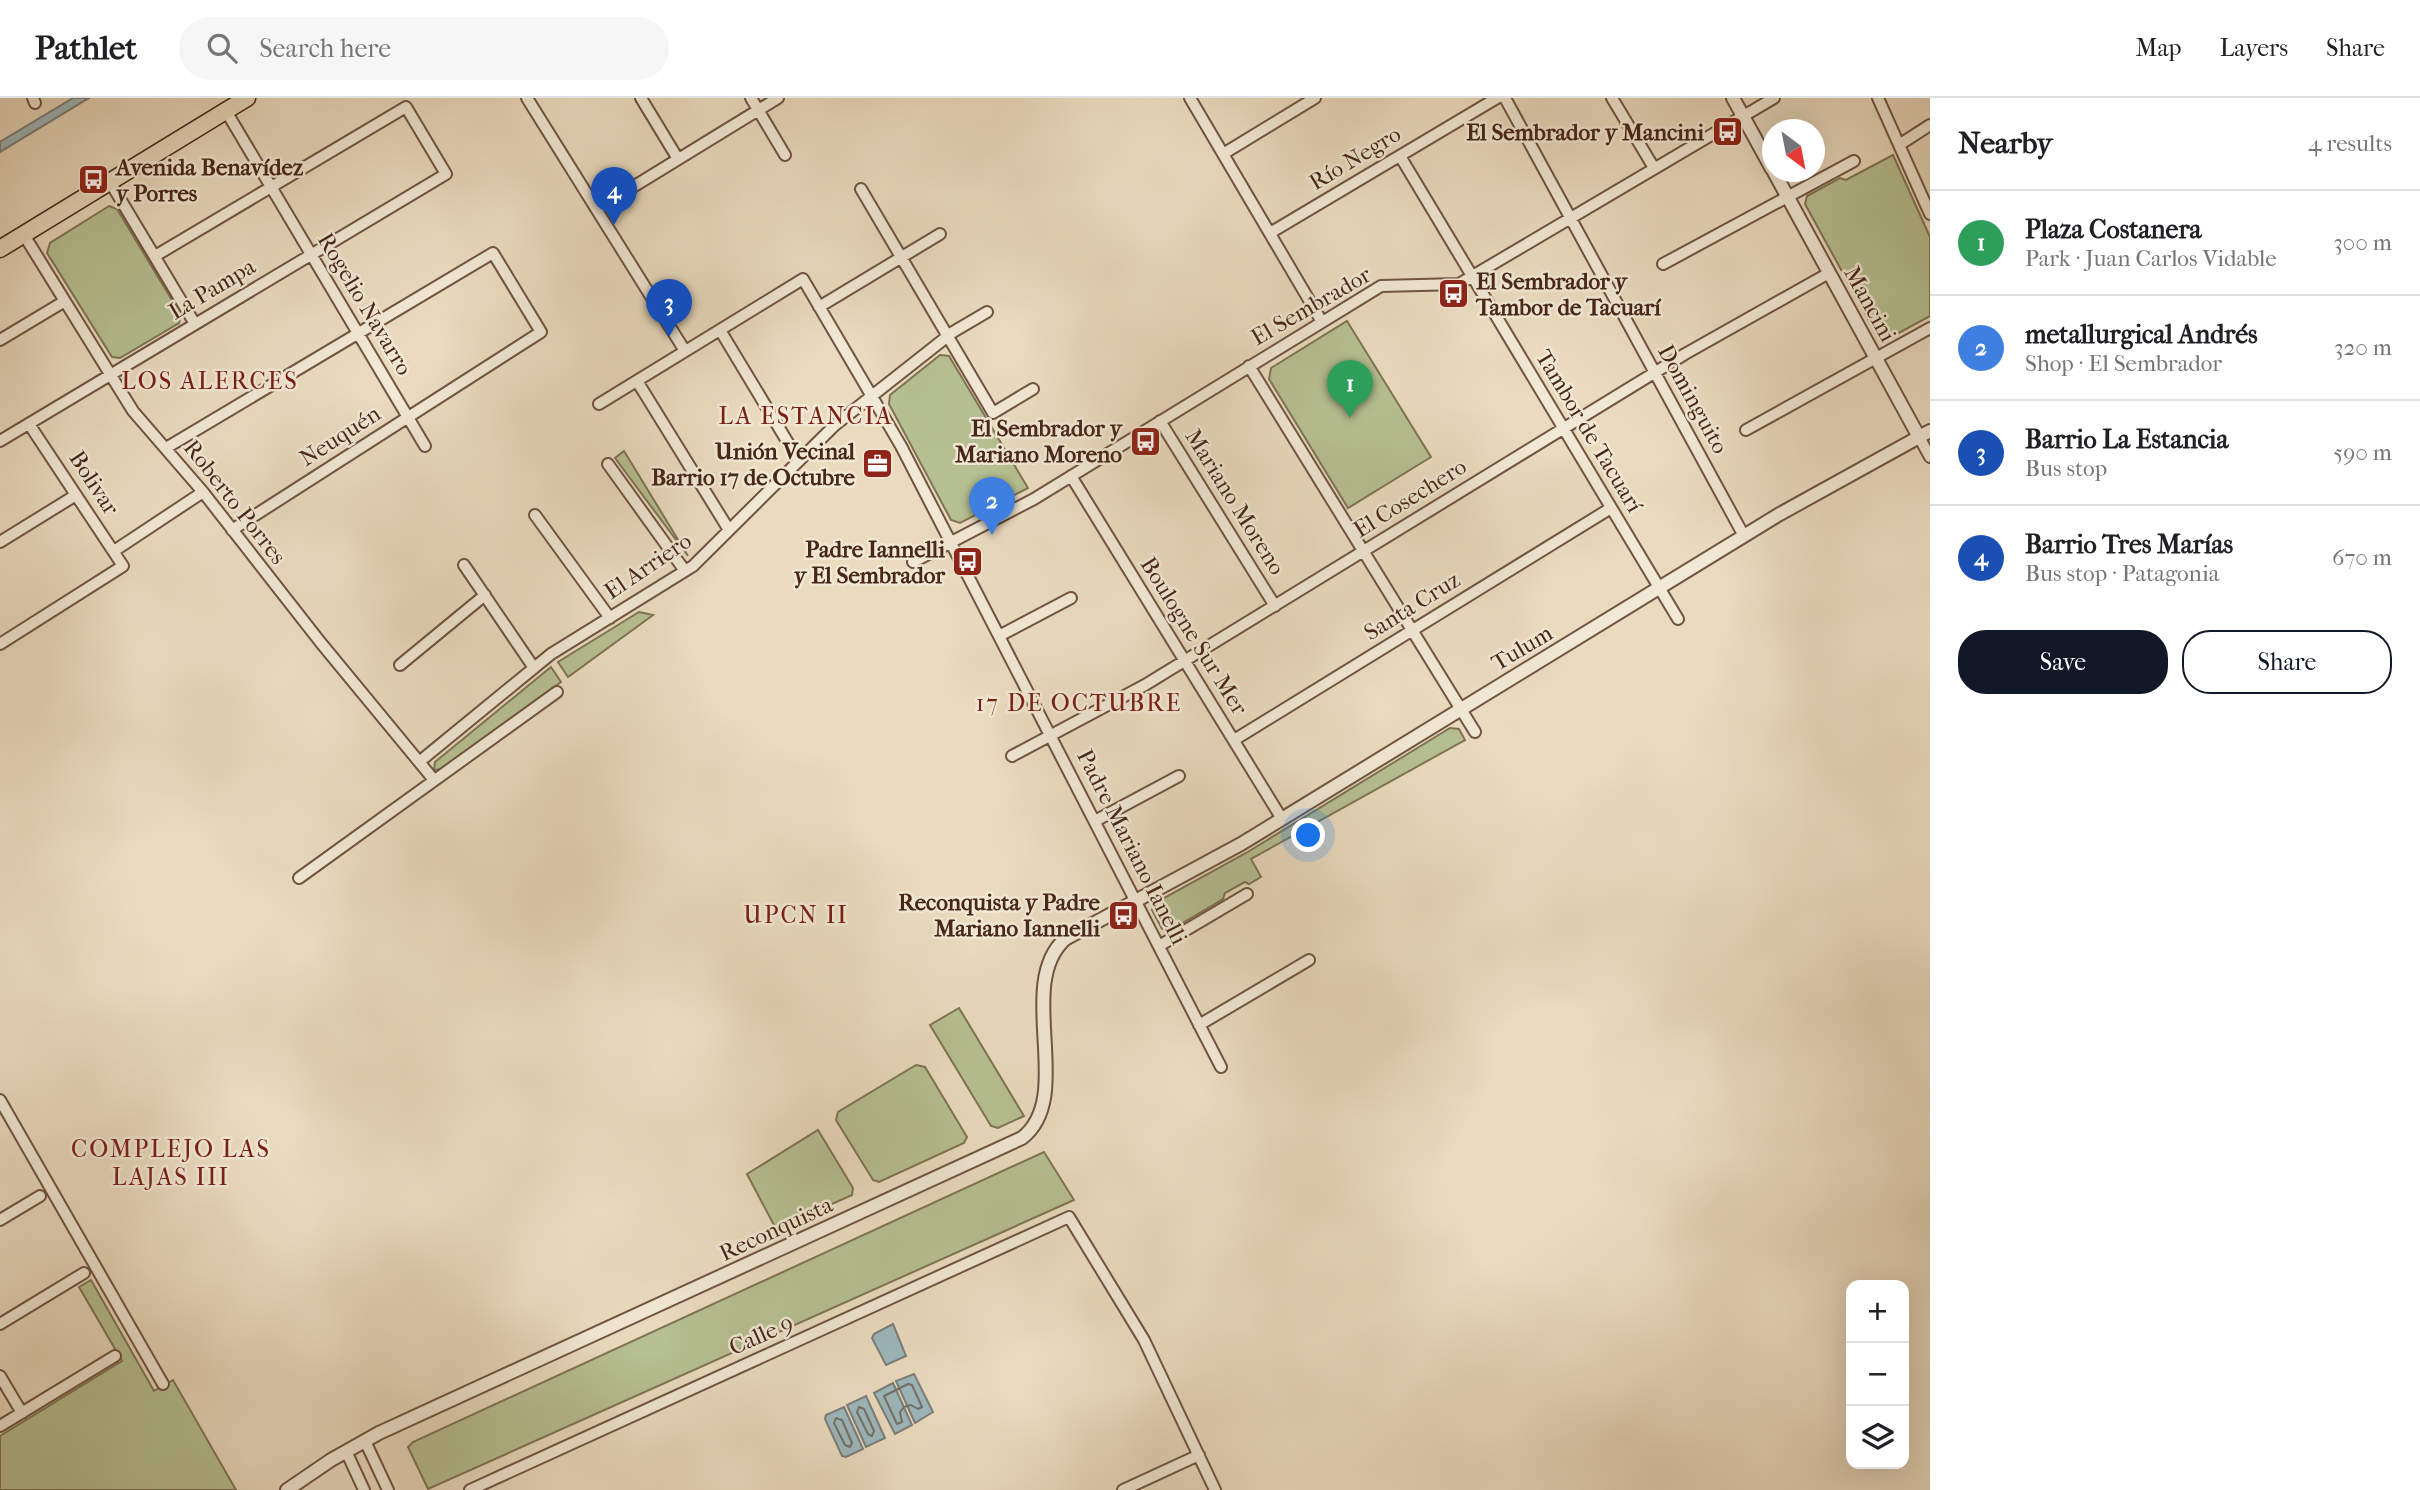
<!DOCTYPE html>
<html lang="en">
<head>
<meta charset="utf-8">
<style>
  body { margin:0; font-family:"IM FELL French Canon",serif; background:#f6f6f6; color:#202124 }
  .controls { position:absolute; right:21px; bottom:21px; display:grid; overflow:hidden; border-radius:14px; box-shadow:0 7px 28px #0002 }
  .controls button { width:63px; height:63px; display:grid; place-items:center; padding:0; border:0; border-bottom:2px solid #e0e0e0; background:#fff; color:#202124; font:35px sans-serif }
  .compass { position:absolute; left:1762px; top:21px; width:63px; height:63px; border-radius:50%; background:#fff; box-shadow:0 7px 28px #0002; rotate:148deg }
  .you { position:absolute; left:1309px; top:738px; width:24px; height:24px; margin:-18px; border:5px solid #fff; border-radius:50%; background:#1a73e8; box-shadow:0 0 0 10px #1a73e833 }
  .badge { display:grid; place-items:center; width:46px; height:46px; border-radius:50%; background:#111827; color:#fff; font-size:23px; font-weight:700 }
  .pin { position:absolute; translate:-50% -58px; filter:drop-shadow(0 2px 4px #0008) }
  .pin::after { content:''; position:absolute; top:37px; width:24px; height:21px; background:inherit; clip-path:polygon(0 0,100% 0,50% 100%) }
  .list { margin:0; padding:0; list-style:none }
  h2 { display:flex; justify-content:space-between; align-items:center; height:91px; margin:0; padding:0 28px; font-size:30px }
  h2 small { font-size:23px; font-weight:400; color:#757577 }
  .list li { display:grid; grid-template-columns:46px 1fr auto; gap:21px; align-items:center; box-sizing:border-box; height:105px; padding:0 28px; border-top:2px solid #e0e0e0 }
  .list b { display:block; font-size:26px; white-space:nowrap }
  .list p { margin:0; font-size:23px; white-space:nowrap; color:#757577 }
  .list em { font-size:23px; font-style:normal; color:#757577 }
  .actions { display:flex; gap:14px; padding:21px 28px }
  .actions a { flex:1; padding:16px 0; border:2px solid #111827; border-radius:28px; text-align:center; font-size:24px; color:#111827 }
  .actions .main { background:#111827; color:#fff }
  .icon { flex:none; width:38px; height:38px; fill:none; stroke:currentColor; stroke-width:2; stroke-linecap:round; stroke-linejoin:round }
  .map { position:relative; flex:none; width:1930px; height:1392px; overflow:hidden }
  header { display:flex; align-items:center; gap:42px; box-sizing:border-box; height:98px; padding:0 35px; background:#fff; border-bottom:2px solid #e0e0e0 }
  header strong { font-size:33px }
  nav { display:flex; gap:38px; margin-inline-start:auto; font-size:24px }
  .search { width:490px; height:63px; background:#f6f6f6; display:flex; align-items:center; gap:18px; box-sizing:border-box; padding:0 24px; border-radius:38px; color:#757577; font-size:26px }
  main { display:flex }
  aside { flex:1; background:#fff }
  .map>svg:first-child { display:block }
  .green { fill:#b6c092; stroke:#7f7454; stroke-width:2 }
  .water { fill:#9db8bd; stroke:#7b7e7b; stroke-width:2 }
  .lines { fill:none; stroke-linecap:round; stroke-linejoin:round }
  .shore { stroke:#72706a; stroke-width:2 }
  .stream { stroke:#7b7e7b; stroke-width:2.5 }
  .minor-casing { stroke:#705441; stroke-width:14 }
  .tertiary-casing { stroke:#705441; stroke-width:16 }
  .primary-casing { stroke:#482717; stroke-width:19 }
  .minor { stroke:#f1e8d5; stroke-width:10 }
  .tertiary { stroke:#f1e8d5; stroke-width:12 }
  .primary { stroke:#eadbbf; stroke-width:16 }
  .labels { text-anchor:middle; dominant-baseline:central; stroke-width:5; stroke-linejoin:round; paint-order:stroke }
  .poi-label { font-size:23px; font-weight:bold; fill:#482717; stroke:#f1e8d5; text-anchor:end }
  .street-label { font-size:23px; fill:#482717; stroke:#f1e8d5 }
  .neighbourhood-label { font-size:24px; letter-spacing:2px; fill:#7a1f14; stroke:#f1e8d5 }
</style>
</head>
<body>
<header>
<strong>Pathlet</strong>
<div class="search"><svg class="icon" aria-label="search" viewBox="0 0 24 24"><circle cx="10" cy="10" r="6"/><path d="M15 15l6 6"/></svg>Search here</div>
<nav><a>Map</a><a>Layers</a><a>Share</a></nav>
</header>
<main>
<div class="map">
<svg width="1930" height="1392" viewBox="0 0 1930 1392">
  <rect width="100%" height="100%" fill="#eadbbf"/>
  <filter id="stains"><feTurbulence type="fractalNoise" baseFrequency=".00286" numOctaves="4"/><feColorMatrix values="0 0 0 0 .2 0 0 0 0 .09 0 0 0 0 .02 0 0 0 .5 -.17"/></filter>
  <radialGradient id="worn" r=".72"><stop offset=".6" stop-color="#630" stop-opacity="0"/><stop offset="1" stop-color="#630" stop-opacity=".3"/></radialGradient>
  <path class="green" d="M1893,57L1930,139V218L1886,242L1878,239L1805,106L1807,98L1840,80L1846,82Z
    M109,108L117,111L181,217L179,225L120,260L112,259L47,155L50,145Z
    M1347,223L1431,359L1348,410L1269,281L1271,270Z
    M940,257L949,258L1028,390L960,425L951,422L889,306L890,297Z
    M624,353L688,458L615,360Z
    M639,514L653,517L568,579L558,564Z
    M551,569L561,584L442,671L434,672L435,664Z
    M1450,630L1459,631L1465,642L1251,761L1261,779L1249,786L1245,784L1225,795L1223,801L1169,833L1162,831L1152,812L1155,805L1246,755Z
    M959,910L1024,1018L998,1030L991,1028L930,927Z
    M916,967L925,969L967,1039L964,1045L879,1084L873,1082L836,1022L838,1014Z
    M818,1032L853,1090L852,1097L776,1131L747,1076Z
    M1044,1054L1074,1102L428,1391L408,1349L413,1344Z
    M91,1182L154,1293L173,1282L236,1392H0V1338L122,1263L79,1189Z"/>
  <path class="water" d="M73,0H89L0,54V44Z
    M893,1226L906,1258L886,1267L872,1240L874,1236Z
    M914,1276L933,1314L915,1325L896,1283Z
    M893,1285L912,1327L895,1336L874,1295Z
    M866,1298L885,1340L866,1349L847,1307Z
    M844,1309L863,1351L846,1359L842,1358L825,1321L826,1317Z"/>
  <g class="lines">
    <path class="shore" d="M908,1286L912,1287L922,1309L918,1311L911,1307L904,1309L900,1314L902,1324L897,1326L884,1298Z
      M859,1309L864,1311L874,1333L872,1338L868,1336L857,1314Z
      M836,1320L842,1322L852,1345L850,1349L845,1347L834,1325Z"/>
    <path class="stream" d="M0,141L231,0"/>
    <defs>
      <path id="minor" d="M33,0L35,5
        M527,0L685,253
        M641,0L678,61
        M751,0L785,57
        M1190,0L1322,224
        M1505,0L1744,438
        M1612,0L1654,70
        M1878,0L1930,116
        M226,13L425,348
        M1899,47L1930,27
        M1223,56L1315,0
        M1400,58L1678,521
        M110,84L195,226
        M861,91L993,315L1033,291
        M597,111L778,0
        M1270,135L1497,0
        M24,137L133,313L203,394L321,545L434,682
        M1663,166L1854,63
        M819,209L940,136
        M720,232L799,363
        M0,242L65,203
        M1249,268L1475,634
        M637,283L729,432
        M599,306L803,181L901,348L1221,969
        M1160,323L1275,508
        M1746,332L1930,230
        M1919,339L1930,359
        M0,343L446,76L406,9L155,158
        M166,350L493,155L541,234L232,432
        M608,366L685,473
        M1071,378L1282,721
        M535,417L610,520
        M0,444L76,397
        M114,453L203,394
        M913,464L1034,401L1381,188L1459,186L1774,0
        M464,467L534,570
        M999,538L1071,500
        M0,546L123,468L29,326
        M400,567L485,497
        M1234,642L1611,410
        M1012,658L1145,587L1685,256L1829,175
        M419,664L551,556L693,468L835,327L953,234L987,214
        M1095,723L1179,678
        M299,780L557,594
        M1159,848L1247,796
        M1199,927L1309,862
        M0,1002L163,1286
        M0,1122L40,1098
        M0,1226L84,1175
        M0,1278L22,1315
        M0,1328L115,1258
        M365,1343L388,1392
        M346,1353L364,1392
        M470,1392L1069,1119L1144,1242L1215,1392
        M1123,1392L1199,1357"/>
      <path id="tertiary" d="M1733,0L1772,71
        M1774,74L1919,339
        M287,1392L331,1362L379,1335L1022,1040C1076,999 1014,887 1065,841L1241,746L1778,417L1930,333"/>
      <path id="primary" d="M0,151L247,0"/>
    </defs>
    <use href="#minor" class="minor-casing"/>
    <use href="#tertiary" class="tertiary-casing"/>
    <use href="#primary" class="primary-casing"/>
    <use href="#minor" class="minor"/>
    <use href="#tertiary" class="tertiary"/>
    <use href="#primary" class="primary"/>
  </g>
  <defs>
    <symbol id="bus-square" viewBox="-11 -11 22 22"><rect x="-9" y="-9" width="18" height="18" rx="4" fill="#8f2418" stroke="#f1e8d5"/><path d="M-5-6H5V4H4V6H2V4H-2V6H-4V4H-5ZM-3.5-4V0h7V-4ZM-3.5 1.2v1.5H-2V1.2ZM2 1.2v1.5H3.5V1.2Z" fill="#fff"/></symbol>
    <symbol id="office-square" viewBox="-11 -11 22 22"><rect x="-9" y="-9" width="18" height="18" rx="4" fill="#8f2418" stroke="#f1e8d5"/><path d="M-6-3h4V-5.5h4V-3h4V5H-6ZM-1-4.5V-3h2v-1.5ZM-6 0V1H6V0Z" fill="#fff"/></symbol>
  </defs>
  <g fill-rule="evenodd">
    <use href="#bus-square" x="1710" y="16" width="35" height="35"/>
    <use href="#bus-square" x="76" y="64" width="35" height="35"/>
    <use href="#bus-square" x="1436" y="178" width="35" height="35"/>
    <use href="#bus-square" x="1128" y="326" width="35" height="35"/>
    <use href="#office-square" x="860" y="348" width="35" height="35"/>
    <use href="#bus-square" x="950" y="446" width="35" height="35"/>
    <use href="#bus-square" x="1106" y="800" width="35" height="35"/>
  </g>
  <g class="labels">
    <g class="poi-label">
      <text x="1704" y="34">El Sembrador y Mancini</text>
      <text x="116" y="69" text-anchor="start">Avenida Benavídez<tspan x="116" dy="26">y Porres</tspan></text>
      <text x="1476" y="183" text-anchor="start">El Sembrador y<tspan x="1476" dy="26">Tambor de Tacuarí</tspan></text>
      <text x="1122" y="330">El Sembrador y<tspan x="1122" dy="26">Mariano Moreno</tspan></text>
      <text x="855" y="353">Unión Vecinal<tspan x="855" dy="26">Barrio 17 de Octubre</tspan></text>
      <text x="945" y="451">Padre Iannelli<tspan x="945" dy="26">y El Sembrador</tspan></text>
      <text x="1100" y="804">Reconquista y Padre<tspan x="1100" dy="26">Mariano Iannelli</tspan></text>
    </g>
    <g class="street-label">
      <text transform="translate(1355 60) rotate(-31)">Río Negro</text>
      <text transform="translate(212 191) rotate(-31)">La Pampa</text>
      <text transform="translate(365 206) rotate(59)">Rogelio Navarro</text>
      <text transform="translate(1870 206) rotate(61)">Mancini</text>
      <text transform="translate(1311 208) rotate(-30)">El Sembrador</text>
      <text transform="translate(1693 301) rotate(61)">Dominguito</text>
      <text transform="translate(1589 333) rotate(59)">Tambor de Tacuarí</text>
      <text transform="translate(340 338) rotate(-33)">Neuquén</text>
      <text transform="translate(94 385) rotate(57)">Bolivar</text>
      <text transform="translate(1410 400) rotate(-32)">El Cosechero</text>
      <text transform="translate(235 404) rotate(52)">Roberto Porres</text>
      <text transform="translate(1235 404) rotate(58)">Mariano Moreno</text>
      <text transform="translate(648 468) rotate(-34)">El Arriero</text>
      <text transform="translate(1412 508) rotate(-32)">Santa Cruz</text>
      <text transform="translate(1194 538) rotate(58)">Boulogne Sur Mer</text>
      <text transform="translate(1522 550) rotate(-31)">Tulum</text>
      <text transform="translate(1132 749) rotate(63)">Padre Mariano Ianelli</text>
      <text transform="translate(776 1131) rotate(-25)">Reconquista</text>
      <text transform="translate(761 1237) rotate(-24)">Calle 9</text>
    </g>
    <g class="neighbourhood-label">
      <text x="210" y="283">LOS ALERCES</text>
      <text x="806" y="318">LA ESTANCIA</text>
      <text x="1079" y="605">17 DE OCTUBRE</text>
      <text x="796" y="817">UPCN II</text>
      <text x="171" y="1051">COMPLEJO LAS<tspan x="171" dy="28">LAJAS III</tspan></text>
    </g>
  </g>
  <rect width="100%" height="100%" filter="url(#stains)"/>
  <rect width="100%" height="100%" fill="url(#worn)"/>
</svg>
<div class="controls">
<button>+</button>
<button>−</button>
<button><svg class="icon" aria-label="layers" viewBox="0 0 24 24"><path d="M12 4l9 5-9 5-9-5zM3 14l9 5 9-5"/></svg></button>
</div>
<svg class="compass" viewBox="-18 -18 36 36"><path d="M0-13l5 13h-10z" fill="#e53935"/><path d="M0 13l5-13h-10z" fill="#757577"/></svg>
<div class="you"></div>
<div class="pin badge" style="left:1350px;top:320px;background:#2e9e5b">1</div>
<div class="pin badge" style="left:992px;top:437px;background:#3f7fe0">2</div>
<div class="pin badge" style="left:669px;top:239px;background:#1a4fb4">3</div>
<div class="pin badge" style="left:614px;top:127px;background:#1a4fb4">4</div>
</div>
<aside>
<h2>Nearby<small>4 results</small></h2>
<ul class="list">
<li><span class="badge" style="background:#2e9e5b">1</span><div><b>Plaza Costanera</b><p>Park · Juan Carlos Vidable</p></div><em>300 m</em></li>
<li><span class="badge" style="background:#3f7fe0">2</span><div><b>metallurgical Andrés</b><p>Shop · El Sembrador</p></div><em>320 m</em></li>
<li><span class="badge" style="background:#1a4fb4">3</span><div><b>Barrio La Estancia</b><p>Bus stop</p></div><em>590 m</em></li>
<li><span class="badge" style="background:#1a4fb4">4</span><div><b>Barrio Tres Marías</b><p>Bus stop · Patagonia</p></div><em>670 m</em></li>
</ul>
<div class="actions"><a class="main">Save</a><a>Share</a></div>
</aside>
</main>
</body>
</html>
